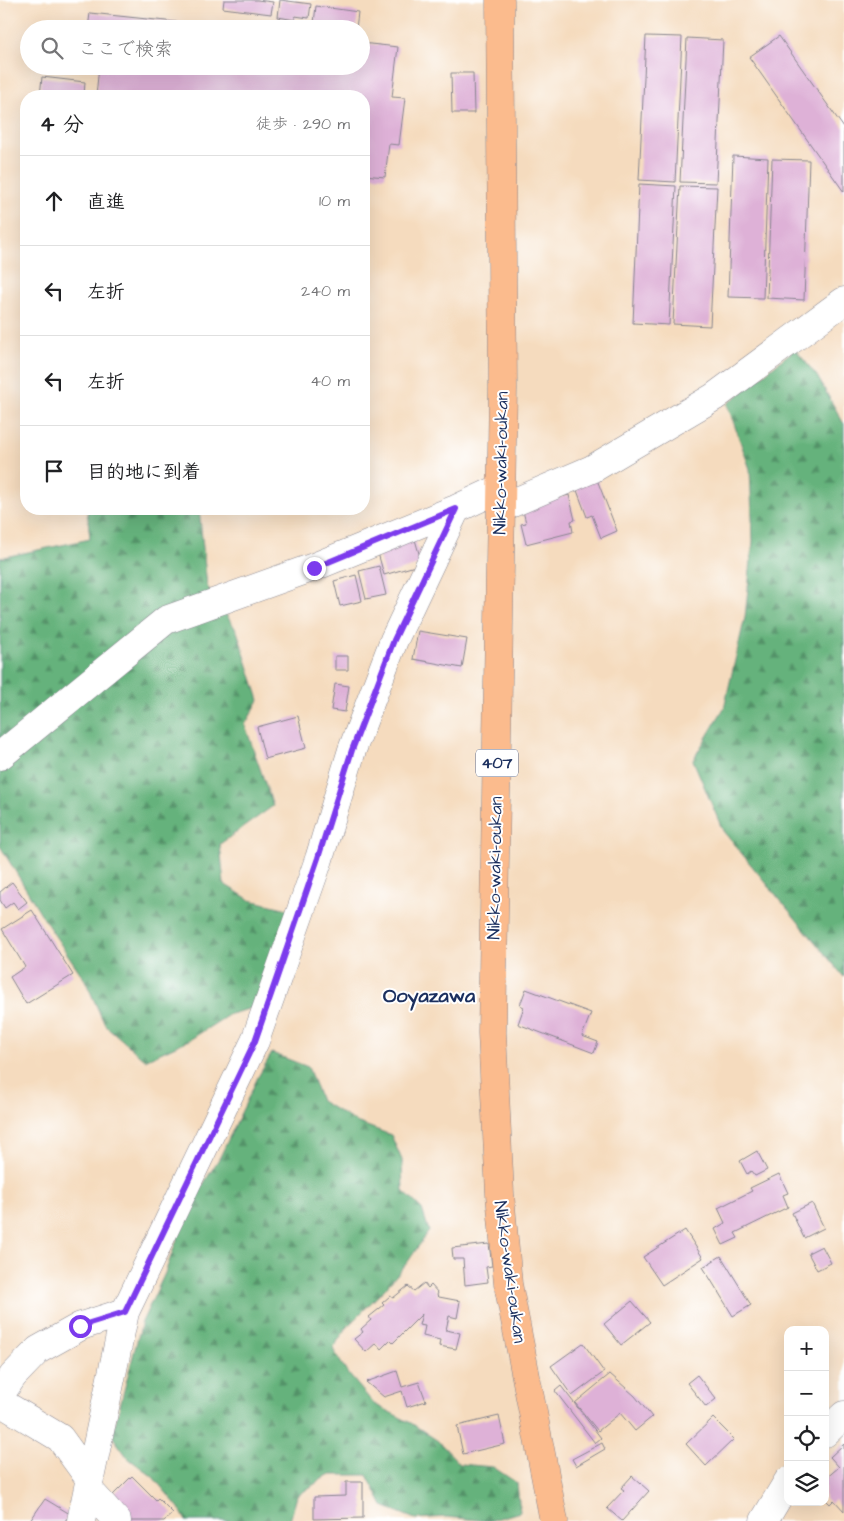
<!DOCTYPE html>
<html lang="ja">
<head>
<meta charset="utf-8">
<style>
  body { margin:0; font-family:"Architects Daughter","Klee One",sans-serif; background:#f2f2f2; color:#202124 }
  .controls { position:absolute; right:15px; bottom:15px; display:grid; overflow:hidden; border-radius:10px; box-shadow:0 5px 20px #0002 }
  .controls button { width:45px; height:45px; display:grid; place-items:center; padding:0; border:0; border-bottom:1px solid #e0e0e0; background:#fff; color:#202124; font:25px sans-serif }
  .stop { position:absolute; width:15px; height:15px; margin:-11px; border:4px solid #7c3aed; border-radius:50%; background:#fff }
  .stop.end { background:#7c3aed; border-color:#fff; box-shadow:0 1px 5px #0008 }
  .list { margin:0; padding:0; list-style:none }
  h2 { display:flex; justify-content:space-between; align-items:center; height:65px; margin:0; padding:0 20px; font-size:21px }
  h2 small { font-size:16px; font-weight:400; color:#757577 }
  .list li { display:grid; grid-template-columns:32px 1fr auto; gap:15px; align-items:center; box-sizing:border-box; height:90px; padding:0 20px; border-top:1px solid #e0e0e0 }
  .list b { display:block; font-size:19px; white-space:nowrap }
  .list em { font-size:16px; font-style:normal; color:#757577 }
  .icon { flex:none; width:28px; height:28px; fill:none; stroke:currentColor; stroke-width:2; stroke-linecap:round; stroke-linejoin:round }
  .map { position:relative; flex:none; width:844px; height:1521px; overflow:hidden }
  .search { position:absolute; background:#fff; box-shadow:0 5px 20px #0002; left:20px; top:20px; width:350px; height:55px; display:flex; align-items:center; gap:12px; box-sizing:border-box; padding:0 18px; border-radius:28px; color:#757577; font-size:19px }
  .panel { position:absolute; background:#fff; box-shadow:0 5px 20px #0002; left:20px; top:90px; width:350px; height:425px; border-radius:20px }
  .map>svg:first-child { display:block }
  .forest { fill:url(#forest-firs); stroke:#40706c }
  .building { fill:#deb1d7 }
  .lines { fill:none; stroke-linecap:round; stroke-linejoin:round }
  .minor-casing { stroke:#88858e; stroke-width:29 }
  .highway-casing { stroke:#88858e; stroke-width:29 }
  .minor { stroke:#fff; stroke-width:28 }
  .highway { stroke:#fbbb8d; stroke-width:28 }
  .route { stroke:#7c3aed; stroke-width:6 }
  .labels { text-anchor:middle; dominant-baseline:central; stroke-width:4; stroke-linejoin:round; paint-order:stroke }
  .shield { fill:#fff; stroke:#5f6d8e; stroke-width:1 }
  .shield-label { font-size:16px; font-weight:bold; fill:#1b2f5e }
  .street-label { font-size:18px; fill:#1b2f5e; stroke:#fff }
  .quarter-label { font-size:20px; font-weight:bold; fill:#1b2f5e; stroke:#fff }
</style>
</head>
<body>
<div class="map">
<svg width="844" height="1521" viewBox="0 0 844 1521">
  <defs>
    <pattern id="forest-firs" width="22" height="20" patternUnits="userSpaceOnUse" patternTransform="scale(1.25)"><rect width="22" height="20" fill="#65b27b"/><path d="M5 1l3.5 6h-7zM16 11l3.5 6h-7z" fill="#529168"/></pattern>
  </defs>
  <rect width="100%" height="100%" fill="#fff"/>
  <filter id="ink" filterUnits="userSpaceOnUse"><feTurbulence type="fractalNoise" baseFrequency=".02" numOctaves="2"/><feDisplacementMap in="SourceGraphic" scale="10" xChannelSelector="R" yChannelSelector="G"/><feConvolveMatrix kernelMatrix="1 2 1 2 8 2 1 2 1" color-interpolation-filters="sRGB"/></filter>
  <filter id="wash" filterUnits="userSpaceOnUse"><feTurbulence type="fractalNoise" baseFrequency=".0096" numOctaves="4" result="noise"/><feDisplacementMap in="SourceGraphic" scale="20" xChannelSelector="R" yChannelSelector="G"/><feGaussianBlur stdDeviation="1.12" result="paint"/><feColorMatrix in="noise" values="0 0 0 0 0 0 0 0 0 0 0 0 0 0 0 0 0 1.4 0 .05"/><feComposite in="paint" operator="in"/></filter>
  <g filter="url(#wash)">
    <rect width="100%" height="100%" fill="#f5dbbe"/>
    <path class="forest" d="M795,349L817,376L844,424V977L723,831L693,760L724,708L745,617L753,541L750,469L727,404Z
      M87,509H199L207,586L237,631L259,700L245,725L273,806L220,844L224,884L250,900L288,909L260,1006L230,1014L191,1039L145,1060L105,1025L85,980L49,927L0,846V558L90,539Z
      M272,1053L308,1067L321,1101L356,1122L391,1135L402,1160L403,1191L422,1209L429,1231L407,1263L382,1292L345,1329L333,1349L346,1371L374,1404L411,1423L438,1441L460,1464L493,1467L517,1483L520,1512L489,1521L446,1517L415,1519L383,1506L367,1475H328L297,1496L290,1521H186L179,1508L153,1477L128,1458L112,1436L142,1322L165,1273L188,1209L220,1157L258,1077Z"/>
    <g id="blocks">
      <path class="building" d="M224,0H257L273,2L271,14L223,8Z
        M280,0L311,4L309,18L295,16V20L278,17Z
        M316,6L358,12L356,29L314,23Z
        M90,13L223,27V29H88Z
        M646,36L682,37L675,182L639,180Z
        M779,36L844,128V192L749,57Z
        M687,38L723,40L716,183L680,182Z
        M361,43L398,47L392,97L405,98L399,145L389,144L385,177L364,175V96H96L99,66H361Z
        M451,73H473L474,113H452Z
        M42,77L85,82L84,96H40Z
        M733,156L768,158L763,298L728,297Z
        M772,159L809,160L804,300L767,298Z
        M639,184L676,186L669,325L633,323Z
        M680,186L717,187L710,326L673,324Z
        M596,477L617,531L601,538L592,515L587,517L575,485Z
        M569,495L575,520L571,521L573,532L526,544L521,524L526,523L522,507Z
        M414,536L422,564L384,575L377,549Z
        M379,566L386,595L366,599L359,571Z
        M356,575L362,601L340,606L334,581Z
        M418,631L467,639L462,668L413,659Z
        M335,656H348V670H335Z
        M335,684L349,686L345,712L331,710Z
        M298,716L306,748L265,759L257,727Z
        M12,882L27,902L18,909L13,902L5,908L0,900V892Z
        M32,910L73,975L26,1004L10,977L25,967L2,929Z
        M526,989L591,1013L582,1036L598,1042L594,1053L518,1024L524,1007L520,1005Z
        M757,1151L767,1170L755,1176L751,1171L747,1174L740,1161Z
        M779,1174L788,1193L783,1195L788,1207L735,1233L738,1238L723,1245L715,1229L725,1223L718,1208L752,1191L750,1188Z
        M812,1203L824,1228L804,1238L792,1213Z
        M685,1230L703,1258L662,1285L643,1257Z
        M489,1244L492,1266L486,1267L488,1282L465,1285L463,1259H453L452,1248Z
        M822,1246L831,1263L817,1270L808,1253Z
        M721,1256L751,1305L733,1316L703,1267Z
        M424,1283L428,1288L431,1285L438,1293L437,1295L439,1297L460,1301L457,1318L449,1316L446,1330L460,1333L456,1349L439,1346L440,1340L423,1336L425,1326L419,1325L422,1314L393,1343L390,1340L381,1349L376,1343L366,1352L354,1339L363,1332L361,1329L371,1320L369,1317L384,1305L382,1303L390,1296L393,1298L408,1286L414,1291Z
        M632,1301L650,1322L621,1345L604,1324Z
        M583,1343L604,1372L572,1396L551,1366Z
        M397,1371L402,1387L419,1382L426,1401L407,1407L402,1391L384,1397L366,1382Z
        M610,1374L635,1396L652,1417L635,1431L620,1413L598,1431L575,1403Z
        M697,1375L716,1399L706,1407L687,1383Z
        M561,1386L601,1438L595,1443L555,1391Z
        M499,1416L505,1444L463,1454L457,1426Z
        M713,1418L734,1439L706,1466L686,1444Z
        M602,1443L605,1449L576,1466L572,1459Z
        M844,1444V1511L834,1500L830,1504L825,1499V1479L839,1467L830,1457Z
        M132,1476L156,1500L158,1498L173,1513L164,1521H126L109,1499Z
        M632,1476L649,1491L622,1521L607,1508L624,1490L621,1488Z
        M346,1482H363V1518L314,1519V1497L346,1496Z
        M45,1499L70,1514L65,1521H30Z"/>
    </g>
  </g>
  <g filter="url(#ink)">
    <use href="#blocks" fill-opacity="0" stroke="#88858e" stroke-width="1"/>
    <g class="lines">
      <defs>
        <path id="minor" d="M501,508L592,469L714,397L844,301
          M0,756L166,620L314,567L456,509L501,488
          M0,1395L13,1376L38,1350L81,1326L125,1312
          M0,1402L60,1438L89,1478
          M825,1433L844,1415
          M88,1489L117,1521
          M81,1521L125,1312L255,1041L319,859L352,750L394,640L456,509
          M764,1521L788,1481"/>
        <path id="highway" d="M500,0L503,388L492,1033L500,1194L508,1284L554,1521"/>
      </defs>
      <use href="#minor" class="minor-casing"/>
      <use href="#highway" class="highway-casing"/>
      <use href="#minor" class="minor"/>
      <use href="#highway" class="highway"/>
    </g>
  </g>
  <g class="lines" filter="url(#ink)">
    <path class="route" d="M80,1326L125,1312L255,1041L318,858L352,750L394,640L456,509L314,568"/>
  </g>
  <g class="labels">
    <rect class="shield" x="476" y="749.5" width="42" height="27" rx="4"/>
    <g class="shield-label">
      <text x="497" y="763">407</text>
    </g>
    <g class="street-label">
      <text transform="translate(501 463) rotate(-89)">Nikko-waki-oukan</text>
      <text transform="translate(495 868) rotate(-89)">Nikko-waki-oukan</text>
      <text transform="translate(510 1272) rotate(82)">Nikko-waki-oukan</text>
    </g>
    <g class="quarter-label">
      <text x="429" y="996">Ooyazawa</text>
    </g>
  </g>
</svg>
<div class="controls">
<button>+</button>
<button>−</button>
<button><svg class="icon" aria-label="locate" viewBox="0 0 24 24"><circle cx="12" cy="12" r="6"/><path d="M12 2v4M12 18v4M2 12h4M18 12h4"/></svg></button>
<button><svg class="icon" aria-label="layers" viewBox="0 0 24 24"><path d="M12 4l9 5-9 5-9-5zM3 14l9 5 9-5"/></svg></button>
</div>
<div class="stop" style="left:80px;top:1326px"></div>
<div class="stop end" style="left:314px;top:568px"></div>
<div class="search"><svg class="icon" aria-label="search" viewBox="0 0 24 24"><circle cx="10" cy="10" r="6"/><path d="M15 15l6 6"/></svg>ここで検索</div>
<section class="panel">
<h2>4 分<small>徒歩 · 290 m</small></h2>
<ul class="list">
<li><svg class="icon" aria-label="ahead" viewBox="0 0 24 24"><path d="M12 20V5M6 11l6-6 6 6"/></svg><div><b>直進</b></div><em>10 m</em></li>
<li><svg class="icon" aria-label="left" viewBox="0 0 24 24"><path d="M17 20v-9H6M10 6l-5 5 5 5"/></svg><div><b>左折</b></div><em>240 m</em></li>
<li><svg class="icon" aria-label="left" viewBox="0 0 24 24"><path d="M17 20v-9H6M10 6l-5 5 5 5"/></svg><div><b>左折</b></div><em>40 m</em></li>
<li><svg class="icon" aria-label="arrive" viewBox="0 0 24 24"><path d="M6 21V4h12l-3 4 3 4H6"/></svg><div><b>目的地に到着</b></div></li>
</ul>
</section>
</div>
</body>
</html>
